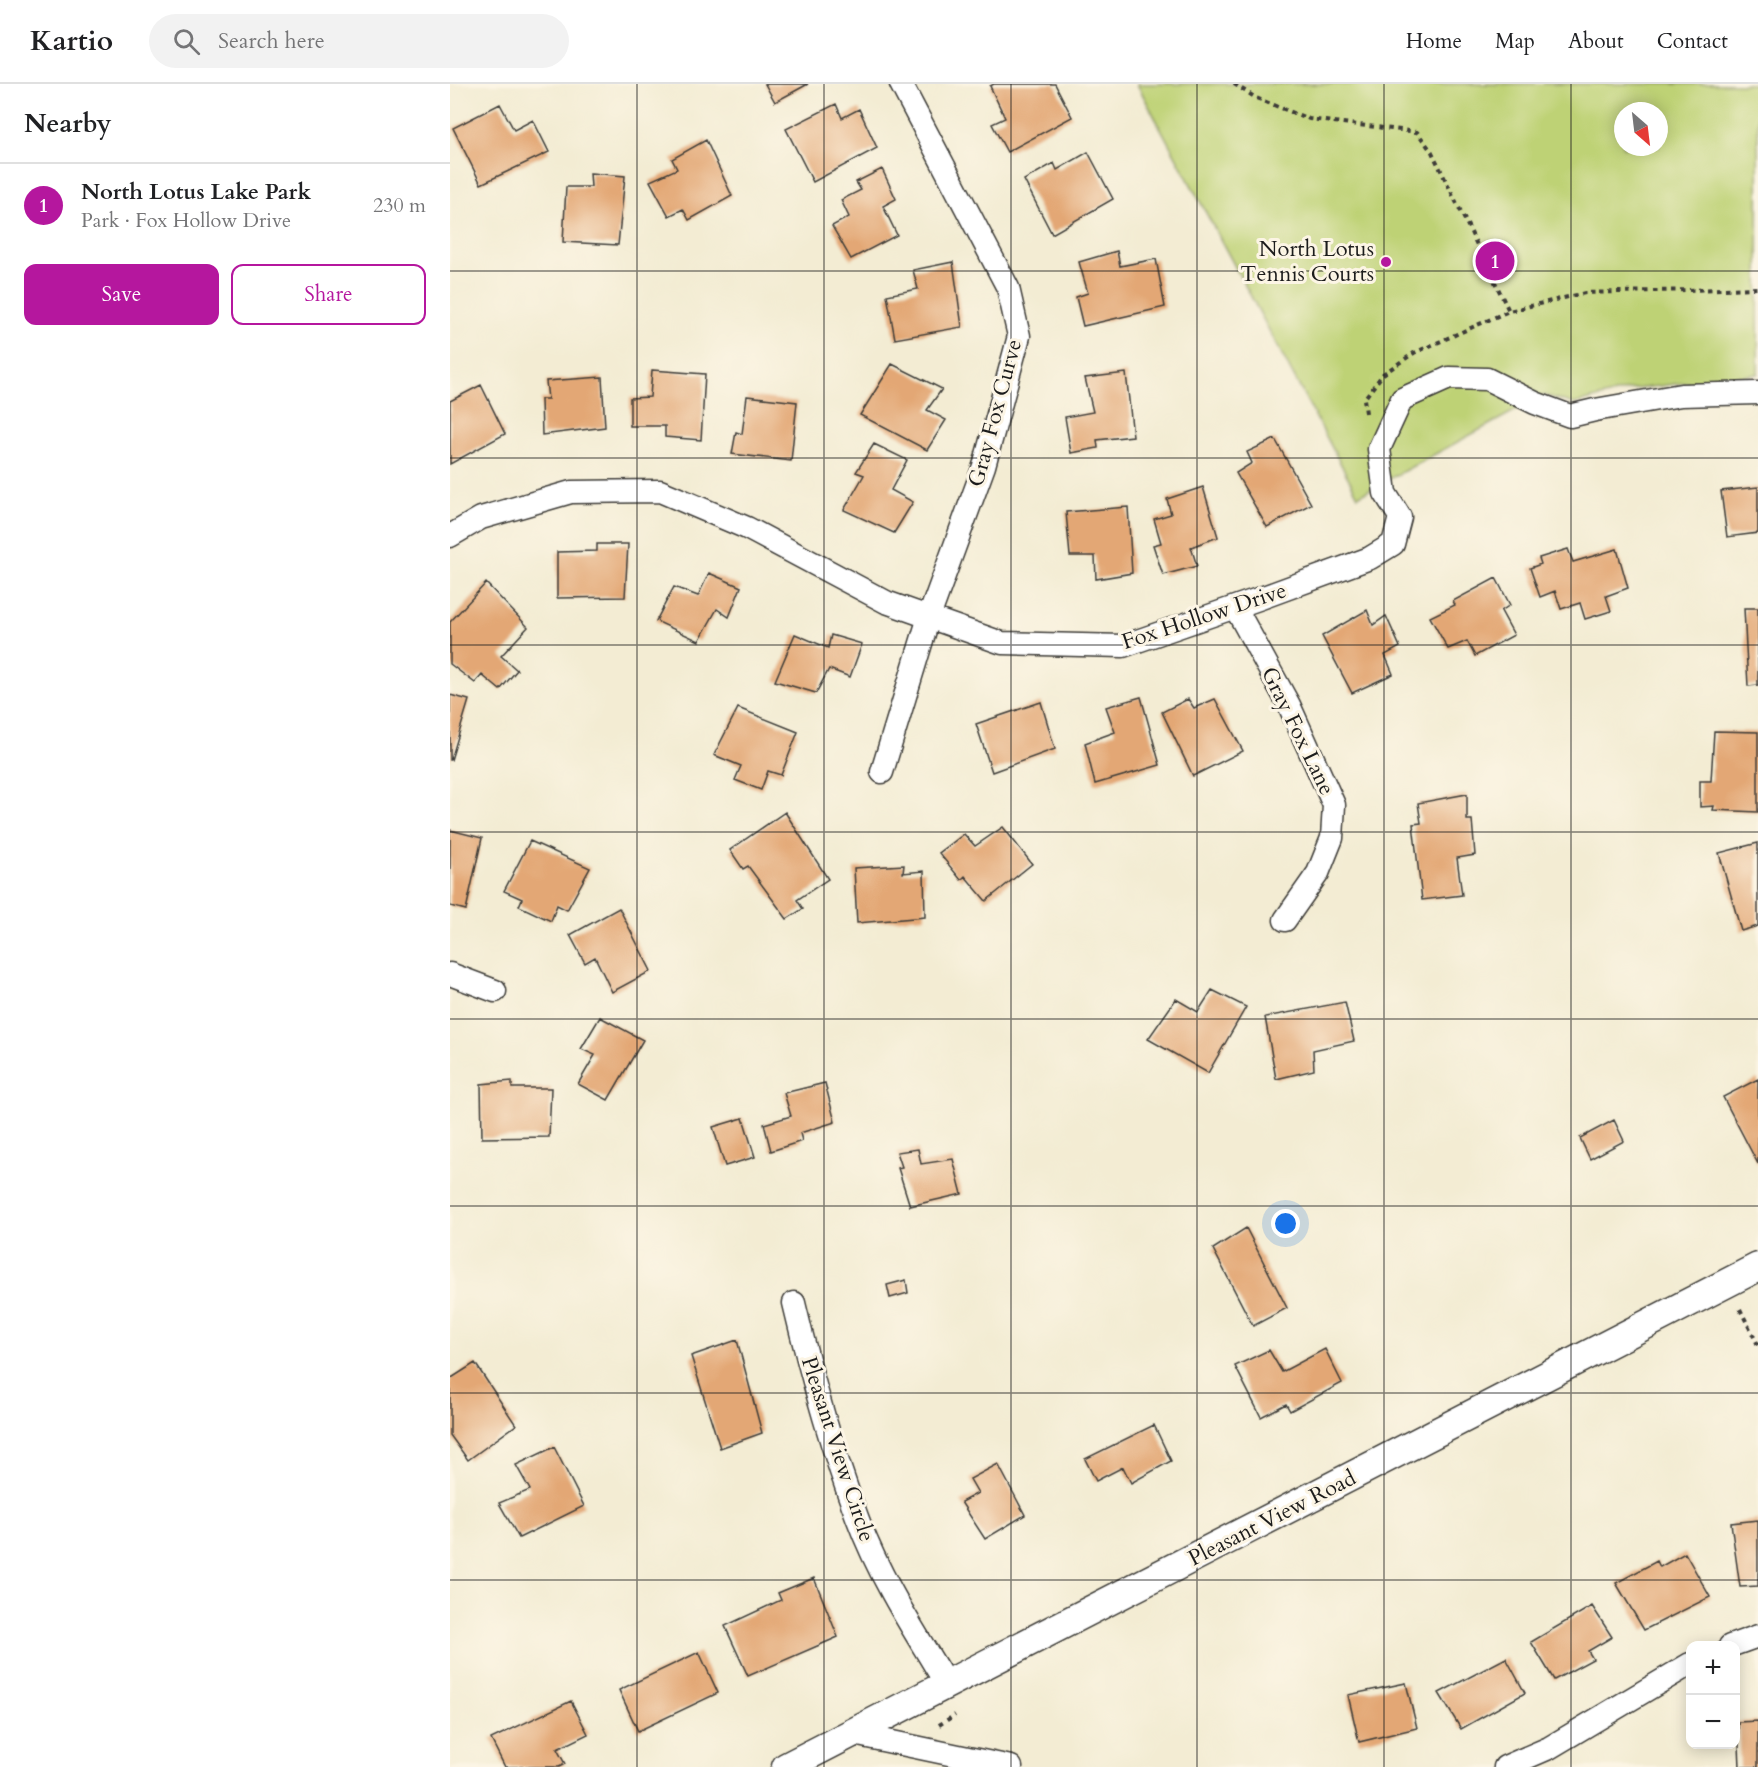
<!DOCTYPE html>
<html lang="en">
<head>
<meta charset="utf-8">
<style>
  body { margin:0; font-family:Cardo,serif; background:#f2f2f2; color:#202124 }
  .controls { position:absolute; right:18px; bottom:18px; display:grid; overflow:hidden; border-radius:12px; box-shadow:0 3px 15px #0003 }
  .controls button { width:54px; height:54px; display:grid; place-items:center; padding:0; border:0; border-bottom:2px solid #e0e0e0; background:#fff; color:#202124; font:30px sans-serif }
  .compass { position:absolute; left:1164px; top:18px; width:54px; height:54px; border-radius:50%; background:#fff; box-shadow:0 3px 15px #0003; rotate:152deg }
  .you { position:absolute; left:836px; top:1140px; width:21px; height:21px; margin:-15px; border:4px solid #fff; border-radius:50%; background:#1a73e8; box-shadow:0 0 0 9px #1a73e833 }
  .badge { display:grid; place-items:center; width:39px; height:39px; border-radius:50%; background:#b5179e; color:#fff; font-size:20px; font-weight:700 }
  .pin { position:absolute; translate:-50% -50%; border:3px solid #fff; box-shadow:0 2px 6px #0006 }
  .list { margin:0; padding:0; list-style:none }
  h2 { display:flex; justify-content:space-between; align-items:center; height:78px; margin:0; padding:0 24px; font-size:26px }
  h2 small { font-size:20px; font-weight:400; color:#757577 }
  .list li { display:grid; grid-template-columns:39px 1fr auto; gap:18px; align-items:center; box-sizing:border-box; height:84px; padding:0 24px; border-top:2px solid #e0e0e0 }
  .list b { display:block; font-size:22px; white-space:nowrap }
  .list p { margin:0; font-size:20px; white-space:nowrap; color:#757577 }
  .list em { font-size:20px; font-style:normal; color:#757577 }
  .actions { display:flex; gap:12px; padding:18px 24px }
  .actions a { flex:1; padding:14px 0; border:2px solid #b5179e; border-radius:12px; text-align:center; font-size:21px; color:#b5179e }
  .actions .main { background:#b5179e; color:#fff }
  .icon { flex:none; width:33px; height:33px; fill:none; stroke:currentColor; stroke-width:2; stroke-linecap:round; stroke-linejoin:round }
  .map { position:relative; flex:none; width:1308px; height:1683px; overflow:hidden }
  header { display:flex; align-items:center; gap:36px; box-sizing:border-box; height:84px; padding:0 30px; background:#fff; border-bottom:2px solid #e0e0e0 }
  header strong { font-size:28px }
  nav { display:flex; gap:33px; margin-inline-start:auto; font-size:21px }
  .search { width:420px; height:54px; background:#f2f2f2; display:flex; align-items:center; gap:15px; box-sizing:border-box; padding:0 21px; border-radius:33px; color:#757577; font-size:22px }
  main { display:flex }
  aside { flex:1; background:#fff }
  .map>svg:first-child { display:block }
  .green { fill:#bed275; stroke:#6d7748; stroke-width:1.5; fill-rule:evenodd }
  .building { fill:#e3a774 }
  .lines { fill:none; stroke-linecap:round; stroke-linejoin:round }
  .minor-casing { stroke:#3c3b37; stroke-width:25 }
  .tertiary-casing { stroke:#3c3b37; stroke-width:31 }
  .path { stroke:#3c3b37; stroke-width:4; stroke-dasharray:4.5 4.5; stroke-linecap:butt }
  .minor { stroke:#fff; stroke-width:22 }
  .tertiary { stroke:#fff; stroke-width:28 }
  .grid { fill:none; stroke:#1c1c1c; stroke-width:1.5; stroke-opacity:0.55 }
  .poi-dot { fill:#b5179e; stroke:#fcf5e5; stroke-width:2 }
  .labels { text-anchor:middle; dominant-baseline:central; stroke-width:6; stroke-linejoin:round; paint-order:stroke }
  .poi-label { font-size:22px; fill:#1c1c1c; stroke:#fcf5e5; text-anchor:end }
  .street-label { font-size:22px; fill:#1c1c1c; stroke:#fcf5e5 }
</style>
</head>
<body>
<header>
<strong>Kartio</strong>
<div class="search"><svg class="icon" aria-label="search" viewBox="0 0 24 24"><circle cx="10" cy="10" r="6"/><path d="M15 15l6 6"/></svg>Search here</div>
<nav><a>Home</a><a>Map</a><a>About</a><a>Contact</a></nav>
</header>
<main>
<aside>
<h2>Nearby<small></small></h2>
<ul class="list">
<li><span class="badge">1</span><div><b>North Lotus Lake Park</b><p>Park · Fox Hollow Drive</p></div><em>230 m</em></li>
</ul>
<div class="actions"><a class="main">Save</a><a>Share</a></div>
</aside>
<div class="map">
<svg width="1308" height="1683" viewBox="0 0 1308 1683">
  <rect width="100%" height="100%" fill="#fcf5e5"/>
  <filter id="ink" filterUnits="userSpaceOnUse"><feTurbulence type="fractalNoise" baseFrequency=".0167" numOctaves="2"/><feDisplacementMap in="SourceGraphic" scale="12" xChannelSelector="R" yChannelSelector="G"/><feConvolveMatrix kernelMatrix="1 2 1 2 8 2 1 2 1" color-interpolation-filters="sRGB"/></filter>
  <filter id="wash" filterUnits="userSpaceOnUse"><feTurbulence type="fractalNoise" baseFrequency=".008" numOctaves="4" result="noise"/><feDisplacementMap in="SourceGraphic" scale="24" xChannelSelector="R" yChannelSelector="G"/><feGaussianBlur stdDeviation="1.35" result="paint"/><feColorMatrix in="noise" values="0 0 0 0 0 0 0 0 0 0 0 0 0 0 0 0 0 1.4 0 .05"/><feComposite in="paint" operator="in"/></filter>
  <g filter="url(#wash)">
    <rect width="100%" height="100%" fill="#f3ecd3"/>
    <path class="green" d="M687,0H1308V290L1177,306L1124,320L1094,311L908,412ZM1173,27H1209V63H1173Z"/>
    <g id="blocks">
      <path class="building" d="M315,0H358L325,18Z
        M544,0H605L622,33L557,68L542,40L555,34L540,2Z
        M50,20L64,46L83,36L99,68L31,100L3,44Z
        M386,20L392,34L409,25L427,64L363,98L336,45Z
        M256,56L282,112L239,136L233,125L219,132L200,97L227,85L222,75Z
        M638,68L663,115L602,150L574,96L604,79L607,86Z
        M432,85L446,115L433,122L447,151L401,175L382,142L399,133L391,116L411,106L406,98Z
        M140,89L175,92L168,161L113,158L116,103H141Z
        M667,167L670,182L706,175L715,223L633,242L626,213L638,209L629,178Z
        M503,178L512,243L445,255L437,211L468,205L463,186Z
        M442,280L492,305L477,326L496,336L477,366L410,331Z
        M202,286L255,290L251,356L215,353V342H180V314L200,313Z
        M676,289L683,352L647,356L648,364L621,369L615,333L643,328L635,294Z
        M152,293L155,343L92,351L91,315H98L96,297Z
        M31,301L55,350L0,380V317Z
        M297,312L347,318L341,377L282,370L286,348L292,350Z
        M825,355L861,420L817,443L786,389L802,379L797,368Z
        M424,360L457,376L441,406L463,418L444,449L394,426L414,391L406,388Z
        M753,403L768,453L741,463L747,482L713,491L703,461L711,459L704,435L721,430L717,415Z
        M1308,403V449L1277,453L1271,407Z
        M678,423L682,489L646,495L645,472H620L616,428Z
        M147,460H178L175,513L107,514V468L147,467Z
        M1118,465L1123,478L1167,465L1178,504L1156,512L1161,527L1135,535L1130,519L1111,525L1105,507L1090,513L1080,484L1091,480L1089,474Z
        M259,489L291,503L279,533L267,525L249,557L206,537L224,503L248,512Z
        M1046,494L1060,521L1051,527L1064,551L1025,572L1017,557L998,565L980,533L1005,521L1003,517Z
        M36,499L78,543L51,572L67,586L50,606L32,591L25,599L0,580V538Z
        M1294,524H1308V601L1298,602Z
        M917,526L923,541L936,532L950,563L935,571L943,590L902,609L872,552Z
        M345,550L378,564L381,551L412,560L400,593L379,585L366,609L325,597Z
        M0,611L19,616L1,676H0Z
        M691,613L710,681L645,700L635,659L665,648L656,623Z
        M738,615L744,624L765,615L793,667L743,692L712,628Z
        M591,618L605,665L542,688L526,640Z
        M288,624L348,648L331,691L318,687L311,706L285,696L291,682L264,671Z
        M1264,647L1308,648V728L1263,726L1264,722L1250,723V697H1261Z
        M1017,710V736H1022L1025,771L1007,774L1012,811L972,816L963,740L971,739L968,719Z
        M335,728L378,795L347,816L353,825L337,835L298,782L293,785L280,766Z
        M553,743L582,780L536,817L515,792L511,796L489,769L514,750L525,762Z
        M0,746L32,754L16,826L0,822Z
        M80,757L140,784L117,826L107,821L101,837L69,822L72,815L54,807Z
        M1308,759V842L1291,847L1269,769Z
        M454,781L453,789L474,787L475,833L407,839L404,784Z
        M169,824L201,887L162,908L145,873L135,879L120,851Z
        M762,906L796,923L758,989L698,955L726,915L748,928Z
        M895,918L904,957L863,966L864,986L826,995L815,933Z
        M150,933L193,956L158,1016L128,1000L145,971L131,965Z
        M1308,995V1080L1273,1013Z
        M62,997V1004H101L99,1053L32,1054L31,1000Z
        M375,999L385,1038L350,1049L352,1057L321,1067L314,1040L341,1032L334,1009Z
        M293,1034L305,1073L275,1082L263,1043Z
        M1164,1036L1174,1057L1140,1075L1130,1054Z
        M468,1065L471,1080L503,1075L512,1110L460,1122L448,1084L452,1083L447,1068Z
        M796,1144L837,1224L803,1242L763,1165Z
        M456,1196L458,1209L440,1214L437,1201Z
        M287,1256L312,1349L270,1364L241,1272Z
        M875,1265L892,1299L840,1327L836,1320L811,1333L785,1282L819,1266L832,1288Z
        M25,1279L66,1341L18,1376L0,1351V1295Z
        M704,1341L721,1377L681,1399L673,1383L646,1397L635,1375Z
        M104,1363L134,1422L69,1454L49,1419L80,1406L66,1381Z
        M548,1380L575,1431L535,1455L511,1418L528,1409L520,1395Z
        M1308,1436V1502L1290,1503L1281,1439Z
        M1235,1469L1260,1513L1194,1546L1166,1499L1207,1477L1210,1483Z
        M364,1494L388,1553L298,1592L275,1542L331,1516L328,1509Z
        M1142,1522L1162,1553L1138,1567L1143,1575L1104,1596L1081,1558Z
        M249,1568L268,1609L188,1647L169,1606Z
        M1056,1574L1075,1609L1011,1645L989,1609Z
        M956,1599L967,1644L909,1658L898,1611Z
        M121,1617L138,1650L107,1665L115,1680L109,1683H55L41,1655Z
        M1308,1637V1683H1290L1288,1638Z"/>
    </g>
  </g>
  <g filter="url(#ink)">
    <use href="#blocks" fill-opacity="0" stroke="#3c3b37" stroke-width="1.5"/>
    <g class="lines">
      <defs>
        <path id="minor" d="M0,452L31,434L121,408L210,407L297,444L436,518L552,559L673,562L811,514L920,474L943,460L950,433L935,409L929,365L952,315L999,294L1037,295L1085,319L1120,332L1145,326L1231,311L1308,309
          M785,523L839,621L884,721L882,754L868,789L835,836
          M432,688L479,533L534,382L569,252L558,204L451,0
          M0,890L45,907
          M344,1219C361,1291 381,1363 407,1433C429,1493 464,1547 497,1601
          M1280,1562L1308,1552
          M399,1649L561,1683
          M1055,1683L1099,1664L1240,1580"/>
        <path id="tertiary" d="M336,1683L1308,1183"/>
      </defs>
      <use href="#minor" class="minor-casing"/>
      <use href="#tertiary" class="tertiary-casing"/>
      <path class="path" d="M784,0L806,14L859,35L967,48L982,68L1059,227
        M916,329L914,315L933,290L964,269L1059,227L1135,209L1308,204
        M1290,1225L1308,1261
        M489,1641L505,1631"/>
      <use href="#minor" class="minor"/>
      <use href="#tertiary" class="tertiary"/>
    </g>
  </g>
  <path class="grid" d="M187,0V1683M374,0V1683M561,0V1683M747,0V1683M934,0V1683M1121,0V1683M0,187H1308M0,374H1308M0,561H1308M0,748H1308M0,935H1308M0,1122H1308M0,1309H1308M0,1496H1308"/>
  <circle class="poi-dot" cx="936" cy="178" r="6"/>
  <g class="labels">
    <g class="poi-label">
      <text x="924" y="165">North Lotus<tspan x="924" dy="25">Tennis Courts</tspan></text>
    </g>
    <g class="street-label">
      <text transform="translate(545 329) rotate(-75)">Gray Fox Curve</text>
      <text transform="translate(754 532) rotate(-18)">Fox Hollow Drive</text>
      <text transform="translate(848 647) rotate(64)">Gray Fox Lane</text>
      <text transform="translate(388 1365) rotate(72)">Pleasant View Circle</text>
      <text transform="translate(822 1434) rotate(-27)">Pleasant View Road</text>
    </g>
  </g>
</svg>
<div class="controls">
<button>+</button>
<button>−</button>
</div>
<svg class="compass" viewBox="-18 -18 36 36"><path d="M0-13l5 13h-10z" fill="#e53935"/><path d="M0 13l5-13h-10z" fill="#757577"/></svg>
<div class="you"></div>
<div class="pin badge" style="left:1045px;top:177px">1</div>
</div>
</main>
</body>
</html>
